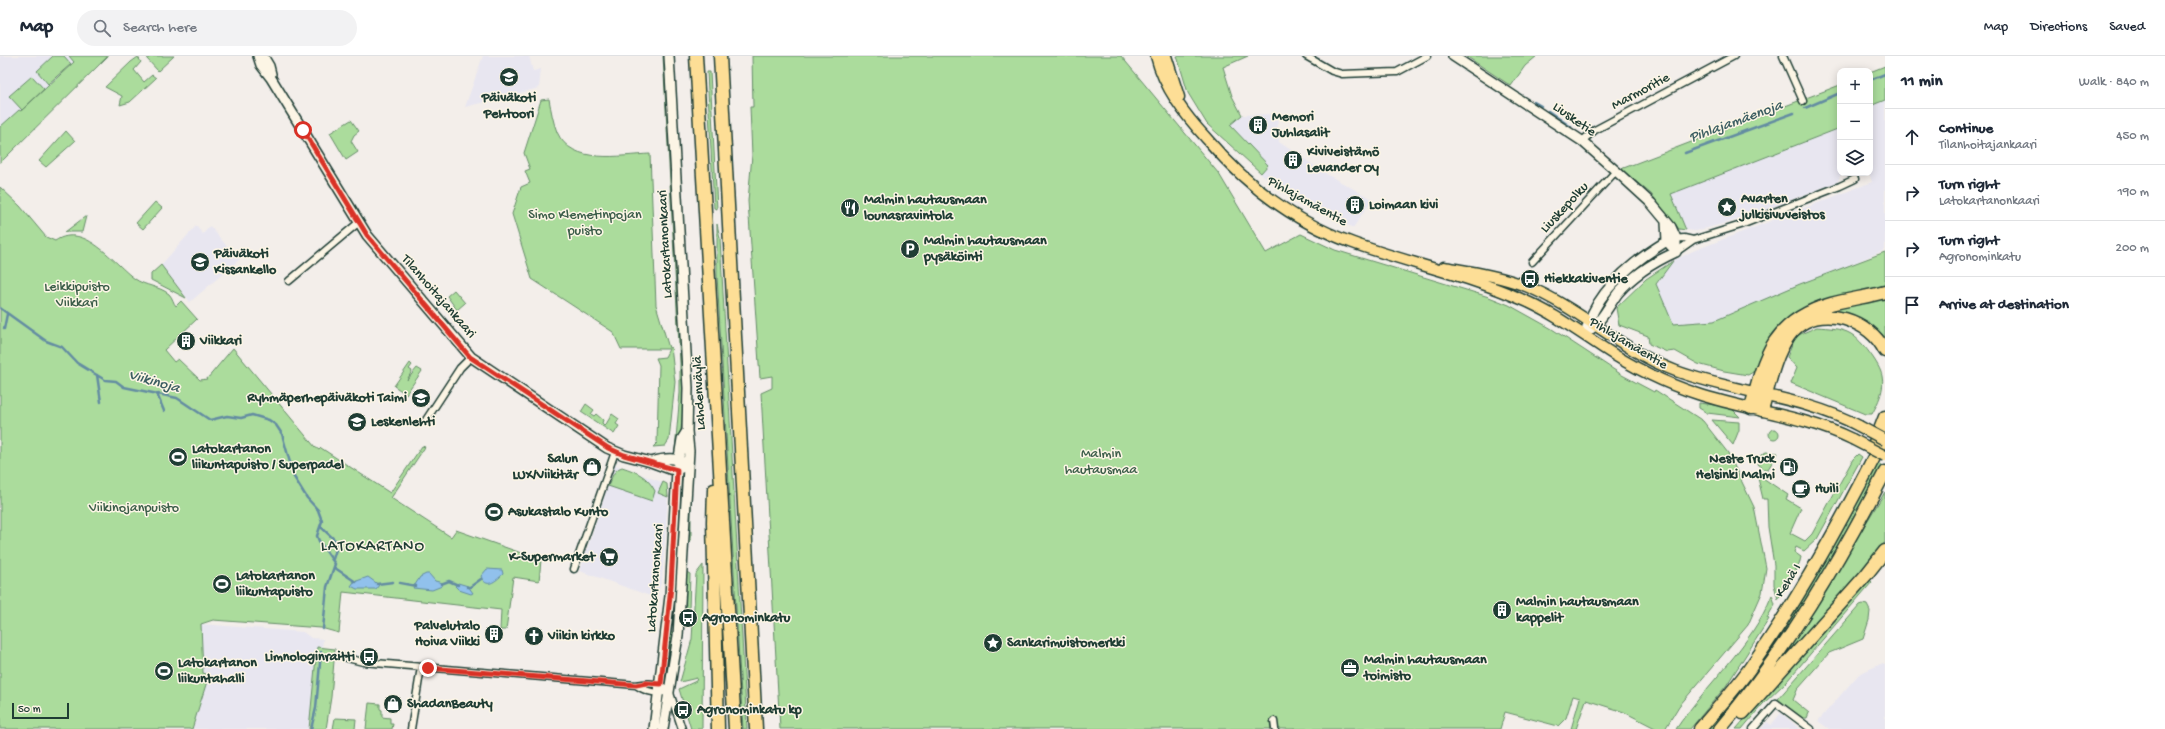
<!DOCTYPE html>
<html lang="en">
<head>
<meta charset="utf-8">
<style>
  body { margin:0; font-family:"Gochi Hand",sans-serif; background:#f2f2f3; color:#1f2937 }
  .controls { position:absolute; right:12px; top:12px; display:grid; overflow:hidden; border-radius:8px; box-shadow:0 2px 10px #0003 }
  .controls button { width:36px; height:36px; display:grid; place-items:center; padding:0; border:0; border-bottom:1px solid #e0e1e3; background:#fff; color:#1f2937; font:20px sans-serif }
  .scale { position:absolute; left:12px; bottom:10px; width:57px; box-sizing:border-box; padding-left:4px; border:2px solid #1f3d34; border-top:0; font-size:11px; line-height:14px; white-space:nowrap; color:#1f3d34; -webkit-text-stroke:3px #fcf5e5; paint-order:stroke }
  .stop { position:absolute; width:12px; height:12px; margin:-9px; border:3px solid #d93025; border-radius:50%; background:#fff }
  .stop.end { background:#d93025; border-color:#fff; box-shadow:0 1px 4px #0008 }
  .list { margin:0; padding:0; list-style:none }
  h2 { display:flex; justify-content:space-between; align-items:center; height:52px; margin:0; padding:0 16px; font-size:17px }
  h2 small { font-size:13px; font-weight:400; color:#747a83 }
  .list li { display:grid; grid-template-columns:26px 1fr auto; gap:12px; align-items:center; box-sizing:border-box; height:56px; padding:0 16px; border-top:1px solid #e0e1e3 }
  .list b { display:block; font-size:15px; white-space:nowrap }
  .list p { margin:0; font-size:13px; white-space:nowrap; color:#747a83 }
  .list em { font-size:13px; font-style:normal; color:#747a83 }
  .icon { flex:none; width:22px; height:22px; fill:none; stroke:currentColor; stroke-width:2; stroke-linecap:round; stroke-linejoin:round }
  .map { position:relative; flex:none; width:1885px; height:673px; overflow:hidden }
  header { display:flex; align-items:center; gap:24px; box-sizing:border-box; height:56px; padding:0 20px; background:#fff; border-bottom:1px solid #e0e1e3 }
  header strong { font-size:19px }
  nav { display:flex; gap:22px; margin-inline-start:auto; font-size:14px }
  .search { width:280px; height:36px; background:#f2f2f3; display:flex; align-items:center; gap:10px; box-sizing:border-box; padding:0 14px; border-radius:22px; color:#747a83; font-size:15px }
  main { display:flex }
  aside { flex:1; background:#fff }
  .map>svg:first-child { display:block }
  .built { fill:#e8e6f0 }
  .green { fill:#abdc9c; stroke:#658c68 }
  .water { fill:#91c1ec; stroke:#638ca2 }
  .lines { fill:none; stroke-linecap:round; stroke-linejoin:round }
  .stream { stroke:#638ca2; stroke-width:2.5 }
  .street-casing { stroke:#1f3d34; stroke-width:9 }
  .secondary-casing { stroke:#1f3d34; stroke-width:12 }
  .primary-casing { stroke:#1f3d34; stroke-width:13 }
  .highway-casing { stroke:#1f3d34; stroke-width:15 }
  .street { stroke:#fcf5e5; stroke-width:6 }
  .secondary { stroke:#fcf5e5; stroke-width:9 }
  .primary { stroke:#fdde96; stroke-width:10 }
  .highway { stroke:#fdde96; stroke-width:12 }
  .primary-bridge-casing { stroke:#1f3d34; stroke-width:13; stroke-linecap:butt }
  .primary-bridge { stroke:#fdde96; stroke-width:10 }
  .route { stroke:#d93025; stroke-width:5 }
  .labels { text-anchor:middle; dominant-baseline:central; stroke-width:3; stroke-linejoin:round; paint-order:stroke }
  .street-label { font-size:14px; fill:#1f3d34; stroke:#fcf5e5 }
  .poi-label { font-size:14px; font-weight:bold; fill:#1f3d34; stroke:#fcf5e5; text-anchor:start }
  .park-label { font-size:14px; fill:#3b5d49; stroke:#fcf5e5 }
  .water-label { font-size:15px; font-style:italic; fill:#3c5e62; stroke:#fcf5e5 }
  .quarter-label { font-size:16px; letter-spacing:1px; fill:#1f3d34; stroke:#fcf5e5 }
</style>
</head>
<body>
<header>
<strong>Map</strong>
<div class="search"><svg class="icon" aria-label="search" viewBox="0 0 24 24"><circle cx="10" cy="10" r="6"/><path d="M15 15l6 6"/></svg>Search here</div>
<nav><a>Map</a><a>Directions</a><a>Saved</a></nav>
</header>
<main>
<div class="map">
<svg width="1885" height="673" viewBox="0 0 1885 673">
  <rect width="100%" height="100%" fill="#f3eeea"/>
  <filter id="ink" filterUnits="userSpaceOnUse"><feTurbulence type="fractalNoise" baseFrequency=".025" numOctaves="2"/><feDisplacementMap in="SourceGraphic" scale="8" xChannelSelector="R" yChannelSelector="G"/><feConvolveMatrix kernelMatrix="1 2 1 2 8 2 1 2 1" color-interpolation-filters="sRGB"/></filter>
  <g filter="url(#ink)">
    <path class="built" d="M0,0H69L75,6L22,57L19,54L0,71Z
      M483,0H529L533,15L541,13L539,32L465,51Z
      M1885,44V194L1714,265L1673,268L1656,228L1673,205L1693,195L1872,126L1869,117L1870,50Z
      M1277,58L1279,86L1328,119L1372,143L1353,172L1307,149L1260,118L1268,110L1229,69L1242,59Z
      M1840,72V117H1842L1837,126L1744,162L1696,175L1686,174L1671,138Z
      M196,170L203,178L210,170L234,199L240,203L190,246L161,209Z
      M615,409L667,428L668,439L662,524L656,542L580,515Z
      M201,568L303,576L311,582L323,583L316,652L311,673H192L209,619L203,617Z
      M1883,607L1885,609V673H1829L1818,665L1859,618Z
      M1781,657L1800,673H1761L1767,666L1771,669Z"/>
    <path class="green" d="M53,0H64L71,8L48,28L37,15Z
      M69,0H108L0,107V71L19,54L21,55L74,6Z
      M151,0H174L158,15L147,3Z
      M663,0H666C669,59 672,117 676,176C678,211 692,371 675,394L680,337V307Z
      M752,0H1121L1219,118L1266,197L1301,178L1335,194L1489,241L1509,249L1552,273L1622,319L1654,336L1655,334L1703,365L1728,397L1754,451L1766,512L1762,537L1748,569L1679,650L1665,673H1657L1624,656L1586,644L1576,673H1571L1580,642L1573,640L1566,662L1558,670L1505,656L1500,673H780L761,337L772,332V320L760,322L748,145L752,99L750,51H753Z
      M1177,0H1248L1223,11L1232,40L1242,59L1230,69L1268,109L1261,117L1207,68L1188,37Z
      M1466,0H1537L1525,10L1511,30Z
      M138,1L141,6L134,14L144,26L152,19L156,22L130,46L120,49L122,40L105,31L131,6Z
      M1885,10V44L1870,50V16Z
      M707,16H710L717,153L714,152Z
      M32,20L44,33L22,54L9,40Z
      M1840,29V72L1671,138L1686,174L1679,173L1651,138L1621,113Z
      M549,43C551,54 553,66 557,76C572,110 621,99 650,98L656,249L669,292L671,291L675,326L669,384L665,390L653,391L657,387L659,309L656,302L665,301L669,293H621L613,276L532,223L512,158L521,131L530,127L525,115L530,113L524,97L541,44Z
      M351,64L359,75L354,79L351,85L358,96L346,104L330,77Z
      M66,75L75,85L46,111L39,105Z
      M0,131L20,150L46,181L55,185C85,165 114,208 135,223C145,230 159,230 169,238C173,242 173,247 176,250L181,245L197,263L164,294L174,306L178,303L200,324L207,323L233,292L315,391L319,394L321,392L390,437L422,390L425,391L391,442L451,481L456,474L541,504L539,525L513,521L506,574H500L501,554L343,536L339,577L321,572L213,564L201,568L203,617L209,619L192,673H0Z
      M155,146L162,152L143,173L136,167Z
      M86,160L82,176H65Z
      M717,168L720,182L747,673H743L717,219Z
      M1885,196V231L1821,246L1762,299L1753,316L1748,319L1724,315L1698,308L1675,295L1667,296L1649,288L1648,280L1619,269L1616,252L1646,223L1673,205L1656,228L1673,268L1714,265L1800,228Z
      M161,209L186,242L151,224V218Z
      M454,234L465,247L457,254L447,240Z
      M1885,240V287L1853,261L1838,256L1836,252Z
      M1817,271C1828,272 1841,272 1851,278C1861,284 1880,308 1882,320C1885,333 1878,347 1872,358H1865L1791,327L1797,312L1787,301L1796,280Z
      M410,307L412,309L409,313L412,315L407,324L417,312L422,315L406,338L394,330Z
      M1699,347L1730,351L1740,361L1707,357L1699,352Z
      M586,348L594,354L591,358L594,360L596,358L603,364L602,367L605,370L612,358L619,363L616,368L619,370L614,378L581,356Z
      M1712,364L1739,366V374L1733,389Z
      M1769 378a5 5 0 1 1 10 0a5 5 0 1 1-10 0Z
      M1766,396L1778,397L1768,413H1764L1758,408L1761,399Z
      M1858,398L1862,401L1817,483L1804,495L1796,491L1794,496L1801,501L1799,509L1795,513L1797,514L1778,543L1774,529V509L1768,471L1767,443H1763L1757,418L1788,439L1786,443L1801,452L1790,477L1805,485L1812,478L1853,403Z
      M1878,408L1883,410C1835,502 1782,595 1714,673H1708C1777,595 1830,500 1878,408Z
      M622,411C637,416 647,420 655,435L652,445L608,430C612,422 613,414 622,411Z
      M663,426L667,428L668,441L658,437Z
      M691,432V484L686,492Z
      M1885,436V486L1874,502L1784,601Z
      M703,509L702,673H691L679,633L696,625L697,622L680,626L692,583L696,518Z
      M685,515L690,518L689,554H686Z
      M1870,524L1872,526L1787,625L1762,649L1742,673H1736L1859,533Z
      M1772,539L1775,548L1767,562L1769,563L1726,630L1690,673H1676C1707,627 1751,591 1772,539Z
      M1863,548L1867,549L1870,555L1869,564L1863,583L1829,597L1798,632L1793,644L1809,657L1807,662H1803L1778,643L1860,549Z
      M670,576H673L674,590L671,615L665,614Z
      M317,591L335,593L331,641L326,673H309Z
      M369,647L380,648V653L382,654V661L390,662V668H393L392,673H366Z
      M335,662L356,663L355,673H333Z"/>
    <path class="water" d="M487,513L502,514L503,518C496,525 486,534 481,520Z
      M426,518H429L435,525L443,527L442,530L432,534L413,532L420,521Z
      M368,521L379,529L376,533H357L351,530L354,526Z
      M458,527L468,530L473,537L471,538L459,534L455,530Z"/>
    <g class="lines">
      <path class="stream" d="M1870,24L1885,18
        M1534,46L1541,50
        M1805,52L1840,37
        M1548,55L1571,71
        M1685,97L1794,57
        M0,252L46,285L62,291L77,307L105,324L116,325L124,331L177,342L210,364L227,360L241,362L252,359L269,364L276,369L282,378L294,421L307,442L318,454L322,465L317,480L319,485L335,508L327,531L323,573
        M4,273L7,258
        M97,319L101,346
        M157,338L164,355
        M321,471L338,487L333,503
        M335,512L356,526
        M400,527L416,530
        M377,528L393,526
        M441,528L449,525L458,529
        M467,531H470L481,523
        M311,673L316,652L321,596"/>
      <defs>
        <path id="street" d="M1306,0L1332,15L1342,18L1397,16L1427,0
          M1783,0L1803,45
          M1582,85L1595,74L1734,0
          M1673,183L1684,182L1693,184
          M1676,196L1693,184L1741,169L1840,130L1855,123
          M1532,206L1616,115
          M289,225L358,167
          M426,364L460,312L471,301
          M574,513L615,396
          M347,602L363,606L636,629C650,626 659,627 670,635
          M636,629C648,637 657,638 670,635
          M670,637L682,673
          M1274,665L1275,673
          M411,673L421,611
          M1753,673L1776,647L1811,673"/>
        <path id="secondary" d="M258,0L261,9L271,22L367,179L471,301L607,392L624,399L651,406L670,413L677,414L688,409
          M263,0L269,10L271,18
          M1453,0L1582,85L1616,115L1651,147L1671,171L1676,182V196
          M1666,166L1667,185L1671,190
          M1590,274C1602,265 1609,249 1618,237C1634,218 1654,206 1676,196
          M1585,279C1594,236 1632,206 1667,185
          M651,406C661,403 674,400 683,406
          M654,673L670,540L677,414L682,383L687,375
          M663,673L678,580L689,395L687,375L688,332L669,0"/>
        <path id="primary" d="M1156,0C1164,32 1185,59 1207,83C1247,130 1294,166 1353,187C1408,207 1467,219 1521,243C1550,255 1576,274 1602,291C1632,311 1664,327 1698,338C1749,355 1803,359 1852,383
          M1166,0L1179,41
          M1444,211C1472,216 1500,220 1526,230C1580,252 1622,295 1676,315C1735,337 1804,340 1859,370"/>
        <path id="highway" d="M696,0L735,673
          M720,0L756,673
          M1751,352C1764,299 1774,264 1831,248C1849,243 1867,241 1885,236
          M1762,354C1774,312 1782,247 1845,263C1862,268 1877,279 1885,295
          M1874,389L1885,361
          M714,434L713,466L718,673
          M1743,657L1866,519L1885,495
          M1700,673C1717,653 1735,633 1750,612C1802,538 1844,460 1885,380
          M1720,673C1786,595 1838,507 1885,416"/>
      </defs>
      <use href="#street" class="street-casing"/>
      <use href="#secondary" class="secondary-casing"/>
      <use href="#primary" class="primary-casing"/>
      <use href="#highway" class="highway-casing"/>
      <use href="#street" class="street"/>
      <use href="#secondary" class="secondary"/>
      <use href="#primary" class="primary"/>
      <use href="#highway" class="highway"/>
      <defs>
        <path id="primary-bridge" d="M1859,370L1885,384
          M1852,383L1885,400"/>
      </defs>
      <use href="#primary-bridge" class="primary-bridge-casing"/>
      <use href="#primary-bridge" class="primary-bridge"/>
    </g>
  </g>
  <g class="lines" filter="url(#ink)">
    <path class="route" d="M303,74L367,179L470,301L608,392L624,399L677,414L671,530L661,628L646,627L636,629L428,612"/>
  </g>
  <defs>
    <symbol id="school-disc" viewBox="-11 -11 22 22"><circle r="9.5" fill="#1f3d34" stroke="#fcf5e5"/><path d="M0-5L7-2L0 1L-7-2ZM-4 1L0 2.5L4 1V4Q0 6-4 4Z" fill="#fff"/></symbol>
    <symbol id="building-disc" viewBox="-11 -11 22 22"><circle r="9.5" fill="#1f3d34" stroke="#fcf5e5"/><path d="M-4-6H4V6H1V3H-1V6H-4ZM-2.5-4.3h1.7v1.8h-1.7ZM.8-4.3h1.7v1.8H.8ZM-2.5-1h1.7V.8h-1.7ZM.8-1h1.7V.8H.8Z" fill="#fff"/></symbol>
    <symbol id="sight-disc" viewBox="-11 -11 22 22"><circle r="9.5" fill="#1f3d34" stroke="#fcf5e5"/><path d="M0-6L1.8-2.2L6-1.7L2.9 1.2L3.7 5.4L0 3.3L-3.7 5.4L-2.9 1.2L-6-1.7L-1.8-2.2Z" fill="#fff"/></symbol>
    <symbol id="restaurant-disc" viewBox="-11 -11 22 22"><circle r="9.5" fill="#1f3d34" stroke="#fcf5e5"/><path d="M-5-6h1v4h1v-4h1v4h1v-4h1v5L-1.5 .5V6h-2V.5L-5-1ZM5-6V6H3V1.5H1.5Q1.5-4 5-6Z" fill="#fff"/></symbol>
    <symbol id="parking-disc" viewBox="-11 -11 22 22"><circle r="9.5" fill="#1f3d34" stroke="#fcf5e5"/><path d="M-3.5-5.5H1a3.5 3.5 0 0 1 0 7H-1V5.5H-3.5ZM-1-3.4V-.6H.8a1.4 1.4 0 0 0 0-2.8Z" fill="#fff"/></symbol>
    <symbol id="bus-disc" viewBox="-11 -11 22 22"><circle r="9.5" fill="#1f3d34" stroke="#fcf5e5"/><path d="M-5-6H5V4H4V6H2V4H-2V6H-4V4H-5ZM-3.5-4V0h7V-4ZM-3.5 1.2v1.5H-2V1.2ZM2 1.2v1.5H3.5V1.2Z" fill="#fff"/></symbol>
    <symbol id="stadium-disc" viewBox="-11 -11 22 22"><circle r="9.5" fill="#1f3d34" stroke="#fcf5e5"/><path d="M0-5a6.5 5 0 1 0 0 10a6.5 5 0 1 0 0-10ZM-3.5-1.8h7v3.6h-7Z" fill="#fff"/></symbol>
    <symbol id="shop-disc" viewBox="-11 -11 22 22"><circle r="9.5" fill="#1f3d34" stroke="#fcf5e5"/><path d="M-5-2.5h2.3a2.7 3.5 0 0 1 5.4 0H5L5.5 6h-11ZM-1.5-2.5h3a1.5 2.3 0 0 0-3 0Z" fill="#fff"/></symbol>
    <symbol id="fuel-disc" viewBox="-11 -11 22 22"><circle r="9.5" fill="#1f3d34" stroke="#fcf5e5"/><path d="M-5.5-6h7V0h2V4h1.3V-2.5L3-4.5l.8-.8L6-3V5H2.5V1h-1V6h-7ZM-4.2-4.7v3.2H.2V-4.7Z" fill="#fff"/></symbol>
    <symbol id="cafe-disc" viewBox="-11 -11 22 22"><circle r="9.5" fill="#1f3d34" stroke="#fcf5e5"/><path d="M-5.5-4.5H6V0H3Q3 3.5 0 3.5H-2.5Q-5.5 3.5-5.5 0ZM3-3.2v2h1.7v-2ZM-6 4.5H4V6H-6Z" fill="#fff"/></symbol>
    <symbol id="supermarket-disc" viewBox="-11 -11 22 22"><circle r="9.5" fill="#1f3d34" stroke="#fcf5e5"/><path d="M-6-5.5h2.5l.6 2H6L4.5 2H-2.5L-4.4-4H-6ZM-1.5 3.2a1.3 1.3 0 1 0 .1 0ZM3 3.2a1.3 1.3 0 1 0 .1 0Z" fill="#fff"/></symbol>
    <symbol id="church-disc" viewBox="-11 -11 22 22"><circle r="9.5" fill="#1f3d34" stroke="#fcf5e5"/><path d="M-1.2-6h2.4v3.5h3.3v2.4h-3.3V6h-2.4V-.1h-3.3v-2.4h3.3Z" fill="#fff"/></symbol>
    <symbol id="office-disc" viewBox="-11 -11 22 22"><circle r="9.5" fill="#1f3d34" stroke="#fcf5e5"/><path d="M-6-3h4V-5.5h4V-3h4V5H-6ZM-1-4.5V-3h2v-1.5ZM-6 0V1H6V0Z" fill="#fff"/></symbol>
  </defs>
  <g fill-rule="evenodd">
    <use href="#school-disc" x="498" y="10" width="22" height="22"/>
    <use href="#building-disc" x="1247" y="58" width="22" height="22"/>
    <use href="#building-disc" x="1282" y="93" width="22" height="22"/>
    <use href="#building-disc" x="1344" y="138" width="22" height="22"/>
    <use href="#sight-disc" x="1716" y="140" width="22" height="22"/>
    <use href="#restaurant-disc" x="839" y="141" width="22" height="22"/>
    <use href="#parking-disc" x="899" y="182" width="22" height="22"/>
    <use href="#school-disc" x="189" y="195" width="22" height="22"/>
    <use href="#bus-disc" x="1519" y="212" width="22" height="22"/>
    <use href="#building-disc" x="175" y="274" width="22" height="22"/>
    <use href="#school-disc" x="410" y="331" width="22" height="22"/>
    <use href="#school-disc" x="346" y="355" width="22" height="22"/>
    <use href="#stadium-disc" x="167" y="390" width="22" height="22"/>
    <use href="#shop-disc" x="581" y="400" width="22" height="22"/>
    <use href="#fuel-disc" x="1778" y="400" width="22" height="22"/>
    <use href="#cafe-disc" x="1790" y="422" width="22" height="22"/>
    <use href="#stadium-disc" x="483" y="445" width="22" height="22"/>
    <use href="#supermarket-disc" x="598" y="490" width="22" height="22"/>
    <use href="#stadium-disc" x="211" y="517" width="22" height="22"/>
    <use href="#building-disc" x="1491" y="543" width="22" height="22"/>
    <use href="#bus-disc" x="677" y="551" width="22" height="22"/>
    <use href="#building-disc" x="483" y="567" width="22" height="22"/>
    <use href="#church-disc" x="523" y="569" width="22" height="22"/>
    <use href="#sight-disc" x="982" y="576" width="22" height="22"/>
    <use href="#bus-disc" x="358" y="590" width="22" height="22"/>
    <use href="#office-disc" x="1339" y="601" width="22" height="22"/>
    <use href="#stadium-disc" x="153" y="604" width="22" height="22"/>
    <use href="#shop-disc" x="382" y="637" width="22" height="22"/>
    <use href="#bus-disc" x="672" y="643" width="22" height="22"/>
  </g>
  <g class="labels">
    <g class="street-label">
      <text transform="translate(1641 36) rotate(-28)">Marmoritie</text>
      <text transform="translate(1574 64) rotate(35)">Liusketie</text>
      <text transform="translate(1307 146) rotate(29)">Pihlajamäentie</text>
      <text transform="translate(1565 152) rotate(-47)">Liuskepolku</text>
      <text transform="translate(666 188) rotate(-93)">Latokartanonkaari</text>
      <text transform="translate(438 241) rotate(49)">Tilanhoitajankaari</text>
      <text transform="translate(1628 288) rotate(31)">Pihlajamäentie</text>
      <text transform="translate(700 337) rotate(-93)">Lahdenväylä</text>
      <text transform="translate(656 522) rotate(-86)">Latokartanonkaari</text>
      <text transform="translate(1789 525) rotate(-58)">Kehä I</text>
    </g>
    <g class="poi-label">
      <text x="509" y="42" text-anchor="middle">Päiväkoti<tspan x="509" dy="16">Pehtoori</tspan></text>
      <text x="1272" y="61">Memori<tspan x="1272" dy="16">Juhlasalit</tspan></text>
      <text x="1307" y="96">Kiviveistämö<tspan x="1307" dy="16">Levander Oy</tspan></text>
      <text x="1741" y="143">Avarten<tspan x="1741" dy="16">julkisivuveistos</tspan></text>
      <text x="864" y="144">Malmin hautausmaan<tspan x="864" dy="16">lounasravintola</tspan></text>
      <text x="1369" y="149">Loimaan kivi</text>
      <text x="924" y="185">Malmin hautausmaan<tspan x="924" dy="16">pysäköinti</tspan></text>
      <text x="214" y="198">Päiväkoti<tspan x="214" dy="16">Kissankello</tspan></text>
      <text x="1544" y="223">Hiekkakiventie</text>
      <text x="200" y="285">Viikkari</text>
      <text x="407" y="342" text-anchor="end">Ryhmäperhepäiväkoti Taimi</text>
      <text x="371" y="366">Leskenlehti</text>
      <text x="192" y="393">Latokartanon<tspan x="192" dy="16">liikuntapuisto / Superpadel</tspan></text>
      <text x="578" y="403" text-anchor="end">Salun<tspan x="578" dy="16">LUX/Viikitär</tspan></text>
      <text x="1775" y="403" text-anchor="end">Neste Truck<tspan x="1775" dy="16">Helsinki Malmi</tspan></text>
      <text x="1815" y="433">Huili</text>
      <text x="508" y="456">Asukastalo Kunto</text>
      <text x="595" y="501" text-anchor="end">K-Supermarket</text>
      <text x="236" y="520">Latokartanon<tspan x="236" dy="16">liikuntapuisto</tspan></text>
      <text x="1516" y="546">Malmin hautausmaan<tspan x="1516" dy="16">kappelit</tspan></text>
      <text x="702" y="562">Agronominkatu</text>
      <text x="480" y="570" text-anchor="end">Palvelutalo<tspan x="480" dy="16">Hoiva Viikki</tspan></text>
      <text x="548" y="580">Viikin kirkko</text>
      <text x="1007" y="587">Sankarimuistomerkki</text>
      <text x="355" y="601" text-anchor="end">Limnologinraitti</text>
      <text x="1364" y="604">Malmin hautausmaan<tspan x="1364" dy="16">toimisto</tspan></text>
      <text x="178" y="607">Latokartanon<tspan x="178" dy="16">liikuntahalli</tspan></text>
      <text x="407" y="648">ShadanBeauty</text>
      <text x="697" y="654">Agronominkatu kp</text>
    </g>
    <g class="park-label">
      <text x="585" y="159">Simo Klemetinpojan<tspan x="585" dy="16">puisto</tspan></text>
      <text x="77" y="231">Leikkipuisto<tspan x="77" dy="16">Viikkari</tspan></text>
      <text x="1101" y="398">Malmin<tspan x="1101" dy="16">hautausmaa</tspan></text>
      <text x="134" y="452">Viikinojanpuisto</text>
    </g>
    <g class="water-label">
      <text transform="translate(1736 66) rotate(-20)">Pihlajamäenoja</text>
      <text transform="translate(154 326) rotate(16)">Viikinoja</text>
    </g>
    <g class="quarter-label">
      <text x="373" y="491">LATOKARTANO</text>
    </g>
  </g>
</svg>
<div class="controls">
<button>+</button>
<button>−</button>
<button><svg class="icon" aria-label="layers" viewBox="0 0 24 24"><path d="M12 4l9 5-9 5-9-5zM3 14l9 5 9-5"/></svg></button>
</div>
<div class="scale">50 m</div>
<div class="stop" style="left:303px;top:74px"></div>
<div class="stop end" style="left:428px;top:612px"></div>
</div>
<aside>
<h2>11 min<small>Walk · 840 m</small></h2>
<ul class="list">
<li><svg class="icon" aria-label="ahead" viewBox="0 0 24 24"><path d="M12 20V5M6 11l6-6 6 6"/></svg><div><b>Continue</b><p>Tilanhoitajankaari</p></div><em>450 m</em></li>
<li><svg class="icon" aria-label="right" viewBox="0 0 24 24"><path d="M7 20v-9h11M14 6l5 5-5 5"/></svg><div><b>Turn right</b><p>Latokartanonkaari</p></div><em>190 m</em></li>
<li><svg class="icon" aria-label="right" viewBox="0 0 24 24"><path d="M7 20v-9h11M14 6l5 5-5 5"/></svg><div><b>Turn right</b><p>Agronominkatu</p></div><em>200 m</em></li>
<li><svg class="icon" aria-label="arrive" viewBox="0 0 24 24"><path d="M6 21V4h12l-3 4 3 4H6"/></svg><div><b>Arrive at destination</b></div></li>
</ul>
</aside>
</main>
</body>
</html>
